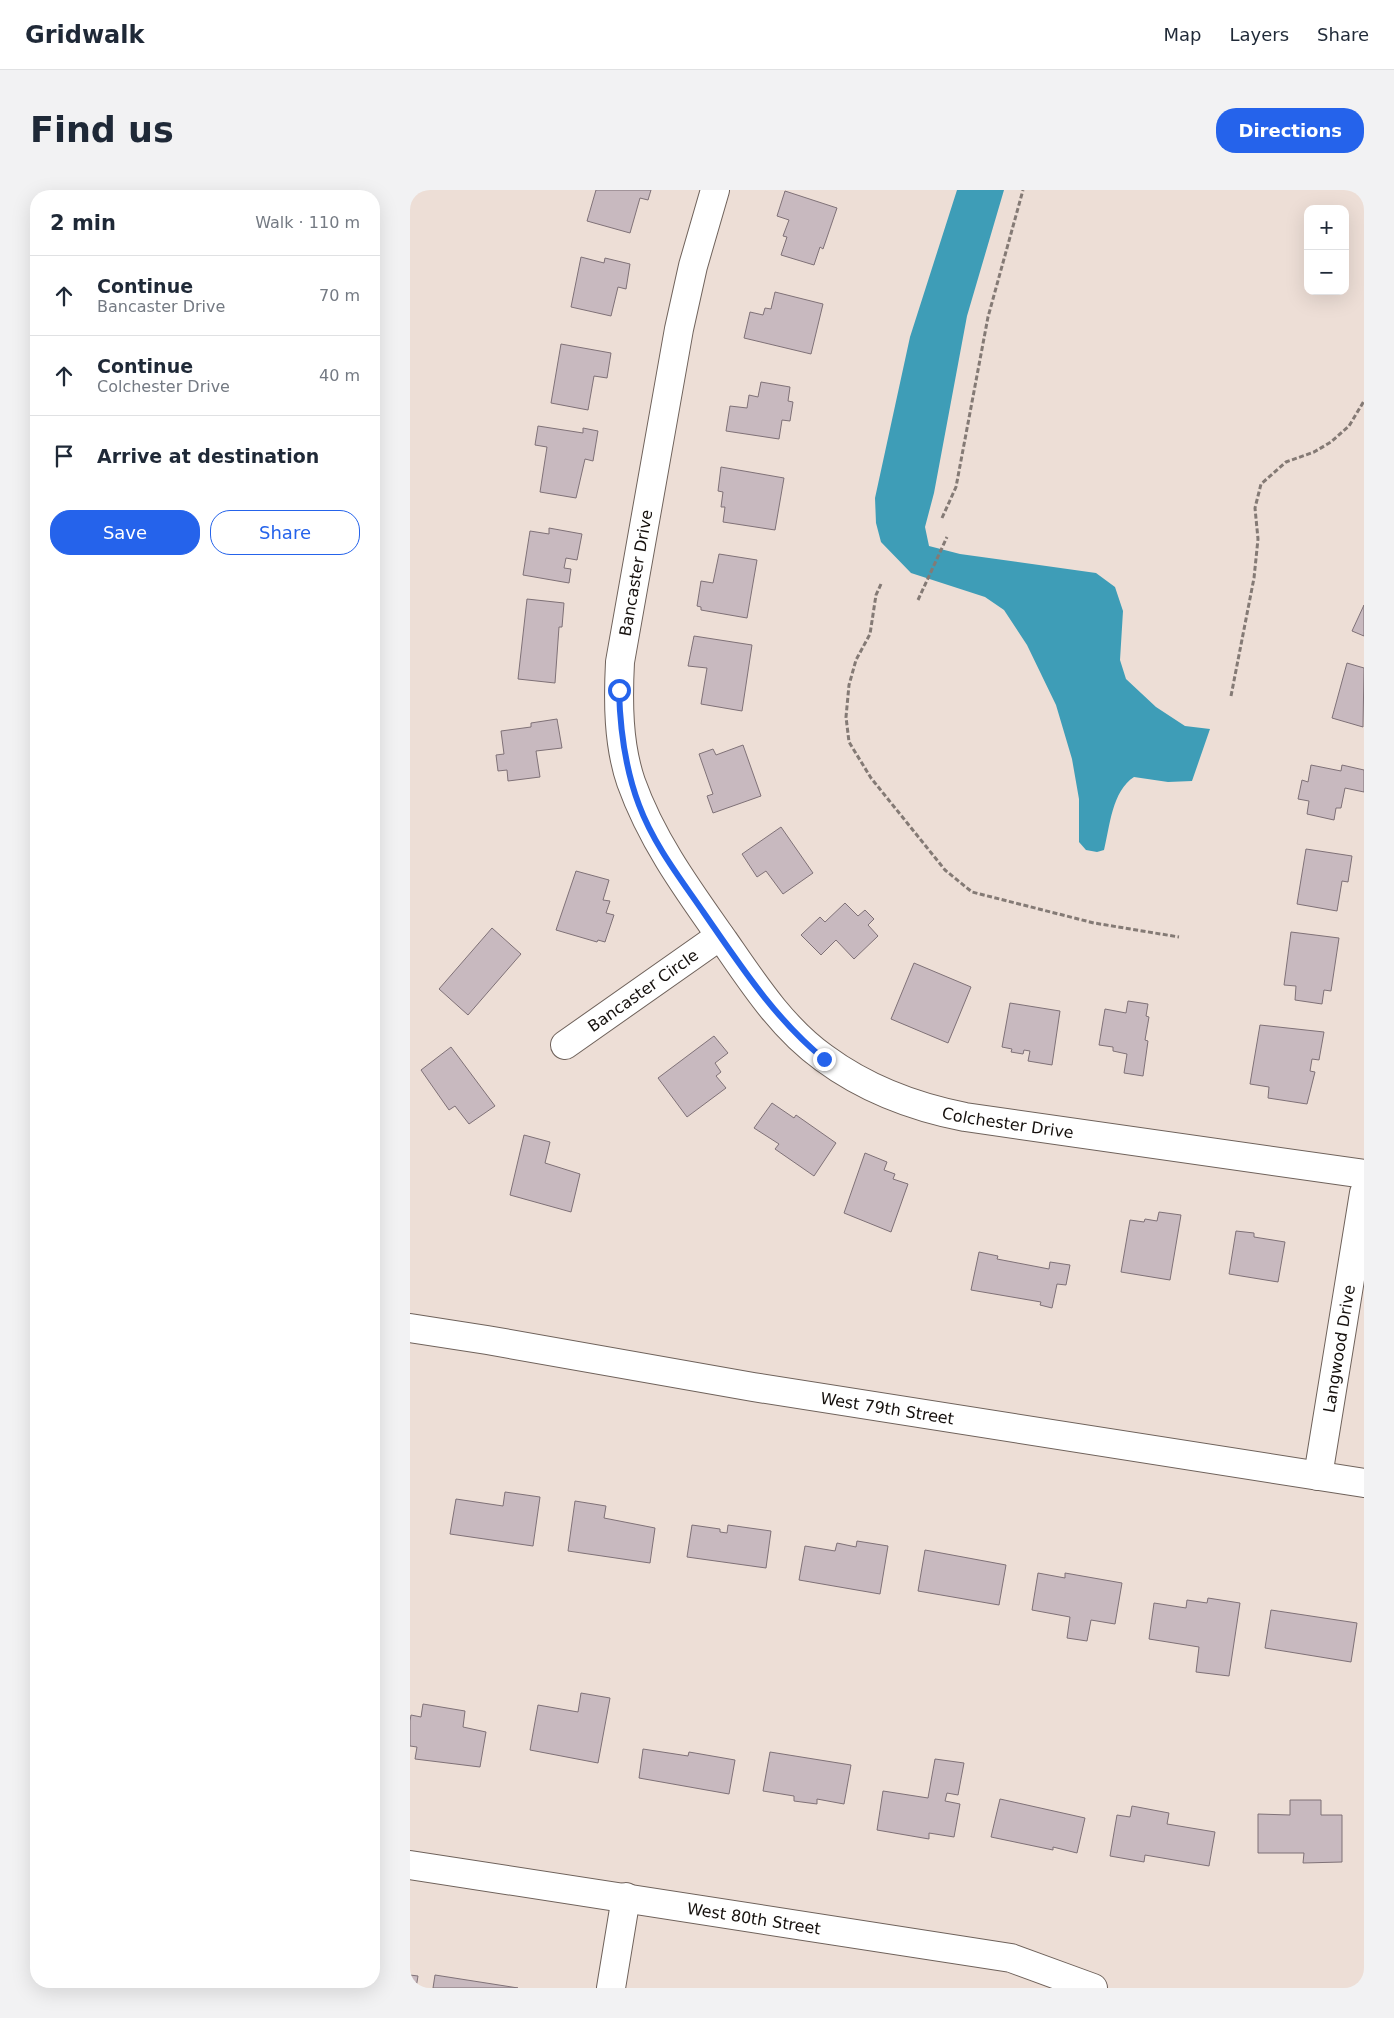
<!DOCTYPE html>
<html lang="en">
<head>
<meta charset="utf-8">
<style>
  body { margin:0; font-family:"DejaVu Sans",sans-serif; background:#f2f2f3; color:#1f2937 }
  .controls { position:absolute; right:15px; top:15px; display:grid; overflow:hidden; border-radius:10px; box-shadow:0 5px 20px #0002 }
  .controls button { width:45px; height:45px; display:grid; place-items:center; padding:0; border:0; border-bottom:1px solid #e0e1e3; background:#fff; color:#1f2937; font:25px sans-serif }
  .stop { position:absolute; width:15px; height:15px; margin:-11px; border:4px solid #2563eb; border-radius:50%; background:#fff }
  .stop.end { background:#2563eb; border-color:#fff; box-shadow:0 1px 5px #0008 }
  .list { margin:0; padding:0; list-style:none }
  h2 { display:flex; justify-content:space-between; align-items:center; height:65px; margin:0; padding:0 20px; font-size:21px }
  h2 small { font-size:16px; font-weight:400; color:#747a83 }
  .list li { display:grid; grid-template-columns:32px 1fr auto; gap:15px; align-items:center; box-sizing:border-box; height:80px; padding:0 20px; border-top:1px solid #e0e1e3 }
  .list b { display:block; font-size:19px; white-space:nowrap }
  .list p { margin:0; font-size:16px; white-space:nowrap; color:#747a83 }
  .list em { font-size:16px; font-style:normal; color:#747a83 }
  .actions { display:flex; gap:10px; padding:15px 20px }
  .actions a { flex:1; padding:11px 0; border:1px solid #2563eb; border-radius:20px; text-align:center; font-size:18px; color:#2563eb }
  .actions .main { background:#2563eb; color:#fff }
  .icon { flex:none; width:28px; height:28px; fill:none; stroke:currentColor; stroke-width:2; stroke-linecap:round; stroke-linejoin:round }
  .map { position:relative; flex:none; width:954px; height:1798px; overflow:hidden; border-radius:20px }
  header { display:flex; align-items:center; gap:30px; box-sizing:border-box; height:70px; padding:0 25px; background:#fff; border-bottom:1px solid #e0e1e3 }
  header strong { font-size:24px }
  nav { display:flex; gap:28px; margin-inline-start:auto; font-size:18px }
  .intro { display:flex; align-items:center; justify-content:space-between; box-sizing:border-box; height:120px; padding:0 30px }
  h1 { margin:0; font-size:35px }
  .button { padding:12px 22px; border-radius:20px; background:#2563eb; color:#fff; font-size:18px; font-weight:700 }
  main { display:flex; gap:30px; padding:0 30px }
  aside { flex:1; background:#fff; border-radius:20px; box-shadow:0 5px 20px #0002 }
  .map>svg:first-child { display:block }
  .water { fill:#3e9db7 }
  .building { fill:#c8b9bf; stroke:#7f7177 }
  .lines { fill:none; stroke-linecap:round; stroke-linejoin:round }
  .minor-casing { stroke:#6f625b; stroke-width:30 }
  .secondary-casing { stroke:#6f625b; stroke-width:30 }
  .path { stroke:#847a75; stroke-width:3; stroke-dasharray:5 2.5; stroke-linecap:butt }
  .minor { stroke:#fff; stroke-width:28 }
  .secondary { stroke:#fff; stroke-width:28 }
  .route { stroke:#2563eb; stroke-width:6 }
  .labels { text-anchor:middle; dominant-baseline:central; stroke-width:5; stroke-linejoin:round; paint-order:stroke }
  .street-label { font-size:16px; fill:#15100d; stroke:#fff }
</style>
</head>
<body>
<header>
<strong>Gridwalk</strong>
<nav><a>Map</a><a>Layers</a><a>Share</a></nav>
</header>
<div class="intro"><h1>Find us</h1><a class="button">Directions</a></div>
<main>
<aside>
<h2>2 min<small>Walk · 110 m</small></h2>
<ul class="list">
<li><svg class="icon" aria-label="ahead" viewBox="0 0 24 24"><path d="M12 20V5M6 11l6-6 6 6"/></svg><div><b>Continue</b><p>Bancaster Drive</p></div><em>70 m</em></li>
<li><svg class="icon" aria-label="ahead" viewBox="0 0 24 24"><path d="M12 20V5M6 11l6-6 6 6"/></svg><div><b>Continue</b><p>Colchester Drive</p></div><em>40 m</em></li>
<li><svg class="icon" aria-label="arrive" viewBox="0 0 24 24"><path d="M6 21V4h12l-3 4 3 4H6"/></svg><div><b>Arrive at destination</b></div></li>
</ul>
<div class="actions"><a class="main">Save</a><a>Share</a></div>
</aside>
<div class="map">
<svg width="954" height="1798" viewBox="0 0 954 1798">
  <rect width="100%" height="100%" fill="#edded6"/>
  <path class="water" d="M547,0H594L557,126L524,303L515,337L519,356L550,364L686,383L705,397L713,421L710,470L716,489L746,517L775,536L800,539L782,591L758,592L724,587C702,601 700,636 694,660L687,662L676,660L669,652V609L662,569L646,515L617,455L594,420L575,407L501,383L471,352L466,333L465,308L500,147Z"/>
  <path class="building" d="M186,0H241L238,10L230,8L220,43L177,31Z
    M375,1L427,18L413,59L410,57L404,75L371,65L377,47L373,46L379,30L367,26Z
    M171,67L194,73L195,68L220,74L216,99L208,97L201,126L161,117Z
    M365,102L413,114L401,164L334,148L340,122L353,125L355,118L361,119Z
    M151,154L201,163L197,188L184,186L178,220L141,213Z
    M351,192L380,197L378,211L383,212L380,231L372,230L369,249L316,241L320,216L337,218L339,205L348,207Z
    M128,236L173,243V238L188,241L183,271L175,269L166,308L130,302L137,257L125,255Z
    M311,277L374,288L365,340L313,332L315,317H311L313,302L308,301Z
    M139,338L172,344L167,370L156,368L154,378L161,379L159,393L113,385L120,341L139,344Z
    M309,364L347,370L337,428L291,420V417L287,416L291,391L303,393Z
    M117,409L154,413L152,437H149L145,493L108,489Z
    M954,415V446L942,441Z
    M284,446L342,455L332,521L291,514L297,478L278,476Z
    M937,473L954,478L953,537L922,528Z
    M147,529L152,558L126,561L130,587L98,591L97,580L88,581L86,565L94,564L91,541L121,537V533Z
    M333,555L351,606L303,623L297,606L303,604L289,564L303,559L306,565Z
    M901,575L931,581L932,575L954,580V602L935,598L931,618H926L924,630L897,624L899,611L888,609L892,590L898,592Z
    M371,637L403,683L373,704L356,681L347,687L332,664Z
    M896,659L942,666L938,692L932,691L927,721L887,714Z
    M166,681L199,690L193,710L200,711L196,723L204,725L195,752L188,750L187,752L146,740Z
    M435,713L448,726L455,720L464,729L458,735L468,746L444,769L426,750L411,765L391,745L410,727L415,732Z
    M82,738L111,764L58,825L29,799Z
    M881,742L929,748L921,801L914,800L912,814L885,810L886,796L874,795Z
    M504,773L561,797L538,853L481,829Z
    M718,811L738,814L736,826L739,827L735,850L738,851L733,886L714,883L717,864L703,861V857L689,855L695,819L716,823Z
    M600,813L650,821L642,875L618,871L620,861L614,860L613,864L601,862L602,859L592,857Z
    M850,835L914,842L909,870L902,869L900,881L905,882L897,914L858,908L859,897L840,894Z
    M304,846L318,863L305,873L311,882L306,886L316,898L277,927L248,888Z
    M41,857L85,916L59,934L45,916L39,920L11,880Z
    M362,913L384,928L386,925L426,953L404,986L365,959L369,954L344,938Z
    M114,945L140,952L135,973L170,984L161,1022L100,1005Z
    M455,963L477,972L474,980L485,984L483,989L498,994L481,1042L434,1023Z
    M749,1022L771,1025L760,1090L711,1082L720,1030L734,1032L735,1029L747,1031Z
    M826,1041L844,1043V1047L875,1052L868,1092L819,1084Z
    M569,1062L588,1066L587,1069L639,1079L640,1072L660,1075L656,1095L647,1094L642,1118L630,1115L631,1112L561,1100Z
    M95,1302L130,1307L123,1356L40,1344L46,1309L93,1316Z
    M165,1311L196,1316L194,1328L245,1338L240,1373L158,1361Z
    M282,1335L310,1339V1342L317,1343L318,1335L361,1341L356,1378L277,1367Z
    M447,1351L478,1356L470,1404L389,1390L395,1356L425,1361L427,1353L446,1357Z
    M515,1360L596,1375L589,1415L508,1401Z
    M628,1383L655,1388V1383L712,1393L705,1434L681,1430L677,1451L657,1448L660,1427L622,1420Z
    M798,1408L830,1413L819,1486L786,1482L789,1457L739,1449L744,1413L776,1418L777,1410L797,1413Z
    M861,1420L947,1433L941,1472L855,1458Z
    M171,1503L200,1508L188,1573L120,1560L128,1515L168,1522Z
    M13,1514L55,1521L53,1537L76,1542L70,1577L5,1569L7,1557L0,1556V1531L1,1525L11,1527Z
    M233,1559L278,1566L279,1562L325,1570L319,1604L229,1588Z
    M360,1562L441,1575L434,1614L407,1609V1614L384,1611V1606L353,1601Z
    M525,1569L554,1573L548,1605L537,1603L535,1611L550,1614L544,1647L519,1643V1649L467,1640L473,1601L518,1608Z
    M590,1609L675,1628L667,1663L643,1657V1660L581,1647Z
    M880,1610H911V1625H932V1672L893,1673L894,1663H848V1624L880,1625Z
    M722,1616L759,1623L757,1634L805,1642L799,1676L735,1665L734,1672L700,1666L707,1625L720,1627Z
    M0,1785L8,1786L6,1798H0Z
    M25,1785L108,1798H23Z"/>
  <g class="lines">
    <defs>
      <g id="minor">
        <path id="s1" d="M305,0L283,76L269,139L210,472C208,511 208,554 221,592C242,651 278,700 314,751C343,793 372,838 414,868C456,899 504,917 555,927L954,984"/>
        <path id="s2" d="M155,855L310,746"/>
        <path id="s3" d="M908,1286L954,1003"/>
        <path id="s4" d="M0,1675L601,1768L683,1798"/>
        <path d="M201,1798L216,1707"/>
      </g>
      <g id="secondary">
        <path id="s5" d="M0,1138L77,1150L343,1197L954,1293"/>
      </g>
    </defs>
    <use href="#minor" class="minor-casing"/>
    <use href="#secondary" class="secondary-casing"/>
    <path class="path" d="M532,328L546,297L578,127L613,0
      M471,394L466,405L460,444L446,470L439,495L436,527L439,552L461,588L535,680L562,702L684,733L769,747
      M508,410L537,347
      M821,506L844,388L848,349L845,318L851,294L876,272L904,262L921,252L939,236L954,211"/>
    <use href="#minor" class="minor"/>
    <use href="#secondary" class="secondary"/>
  </g>
  <g class="lines">
    <path class="route" d="M209,500C210,539 215,578 229,615C244,655 270,688 294,723C330,775 365,829 414,869"/>
  </g>
  <g class="labels">
    <g class="street-label">
      <text transform="translate(226 383) rotate(-80)">Bancaster Drive</text>
      <text stroke="none"><textPath href="#s2" startOffset="95">Bancaster Circle</textPath></text>
      <text stroke="none"><textPath href="#s1" startOffset="1140">Colchester Drive</textPath></text>
      <text stroke="none"><textPath href="#s3" startOffset="129">Langwood Drive</textPath></text>
      <text stroke="none"><textPath href="#s5" startOffset="484">West 79th Street</textPath></text>
      <text stroke="none"><textPath href="#s4" startOffset="348">West 80th Street</textPath></text>
    </g>
  </g>
</svg>
<div class="controls">
<button>+</button>
<button>−</button>
</div>
<div class="stop" style="left:209px;top:500px"></div>
<div class="stop end" style="left:414px;top:869px"></div>
</div>
</main>
</body>
</html>
